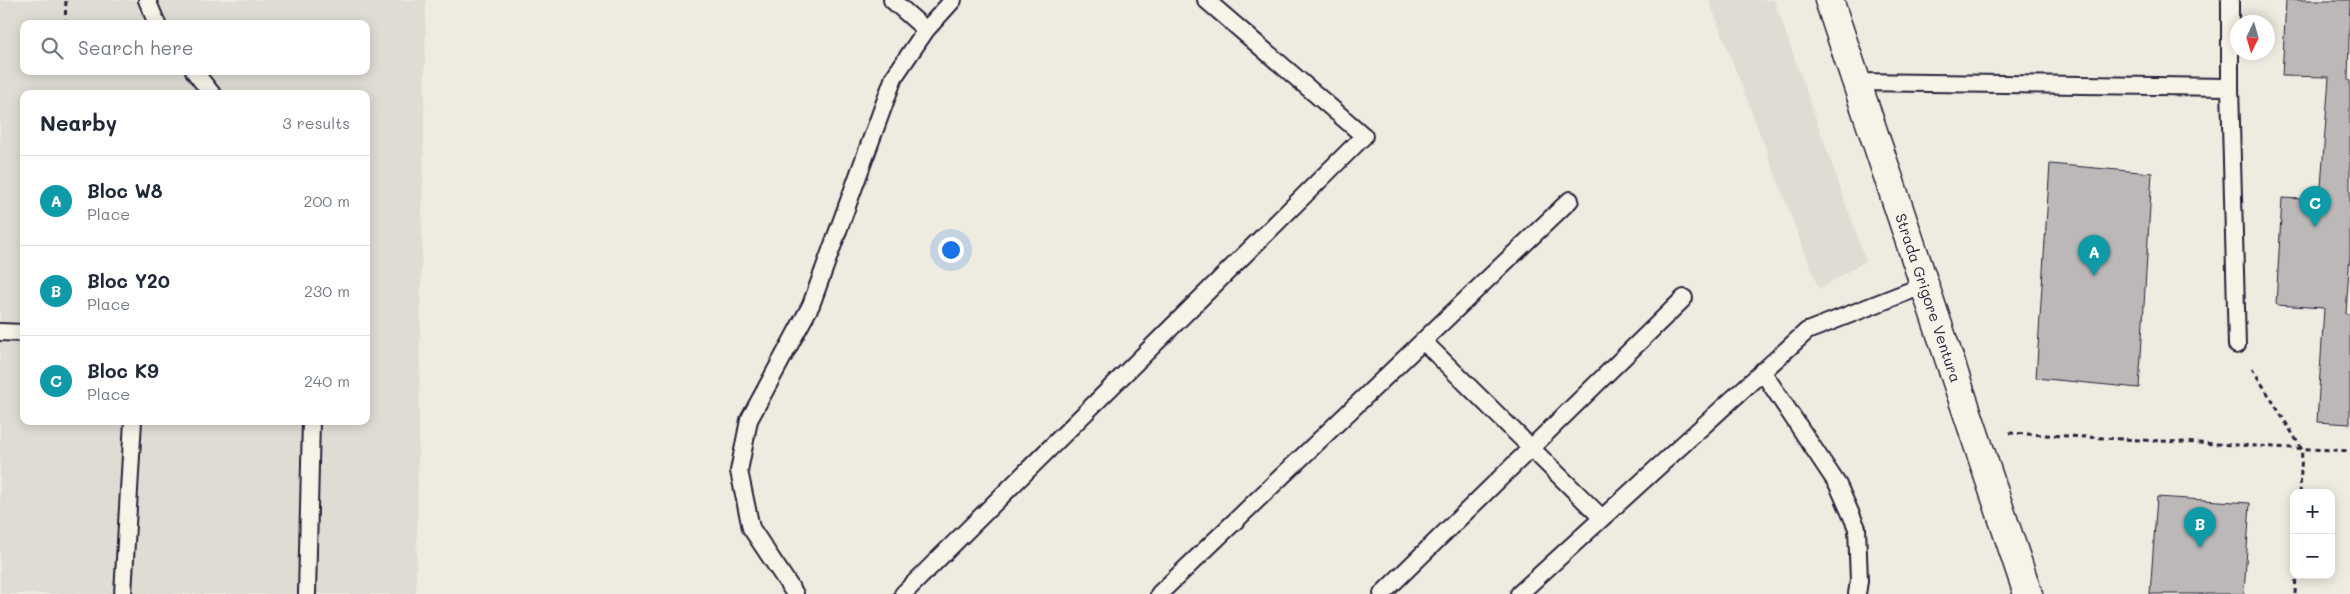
<!DOCTYPE html>
<html lang="en">
<head>
<meta charset="utf-8">
<style>
  body { margin:0; font-family:Mali,sans-serif; background:#f2f2f3; color:#1f2937 }
  .controls { position:absolute; right:15px; bottom:15px; display:grid; overflow:hidden; border-radius:10px; box-shadow:0 2px 12px #0003 }
  .controls button { width:45px; height:45px; display:grid; place-items:center; padding:0; border:0; border-bottom:1px solid #e0e1e3; background:#fff; color:#1f2937; font:25px sans-serif }
  .compass { position:absolute; left:2230px; top:15px; width:45px; height:45px; border-radius:50%; background:#fff; box-shadow:0 2px 12px #0003; rotate:185deg }
  .you { position:absolute; left:950px; top:249px; width:18px; height:18px; margin:-12px; border:4px solid #fff; border-radius:50%; background:#1a73e8; box-shadow:0 0 0 8px #1a73e833 }
  .badge { display:grid; place-items:center; width:32px; height:32px; border-radius:50%; background:#22223b; color:#fff; font-size:16px; font-weight:700 }
  .pin { position:absolute; translate:-50% -41px; filter:drop-shadow(0 1px 2px #0008) }
  .pin::after { content:''; position:absolute; top:26px; width:18px; height:15px; background:inherit; clip-path:polygon(0 0,100% 0,50% 100%) }
  .list { margin:0; padding:0; list-style:none }
  h2 { display:flex; justify-content:space-between; align-items:center; height:65px; margin:0; padding:0 20px; font-size:21px }
  h2 small { font-size:16px; font-weight:400; color:#747a83 }
  .list li { display:grid; grid-template-columns:32px 1fr auto; gap:15px; align-items:center; box-sizing:border-box; height:90px; padding:0 20px; border-top:1px solid #e0e1e3 }
  .list b { display:block; font-size:19px; white-space:nowrap }
  .list p { margin:0; font-size:16px; white-space:nowrap; color:#747a83 }
  .list em { font-size:16px; font-style:normal; color:#747a83 }
  .icon { flex:none; width:28px; height:28px; fill:none; stroke:currentColor; stroke-width:2; stroke-linecap:round; stroke-linejoin:round }
  .map { position:relative; flex:none; width:2350px; height:594px; overflow:hidden }
  .search { position:absolute; background:#fff; box-shadow:0 2px 12px #0003; left:20px; top:20px; width:350px; height:55px; display:flex; align-items:center; gap:12px; box-sizing:border-box; padding:0 18px; border-radius:10px; color:#747a83; font-size:19px }
  .panel { position:absolute; background:#fff; box-shadow:0 2px 12px #0003; left:20px; top:90px; width:350px; height:335px; border-radius:10px }
  .map>svg:first-child { display:block }
  .built { fill:#dfdcd4; fill-rule:evenodd }
  .building { fill:#bbb8b7; stroke:#22223b }
  .lines { fill:none; stroke-linecap:round; stroke-linejoin:round }
  .service-casing { stroke:#22223b; stroke-width:20 }
  .tertiary-casing { stroke:#22223b; stroke-width:31 }
  .path { stroke:#22223b; stroke-width:3; stroke-dasharray:5 4; stroke-linecap:butt }
  .service { stroke:#f7f3e8; stroke-width:16 }
  .tertiary { stroke:#f7f3e8; stroke-width:28 }
  .labels { text-anchor:middle; dominant-baseline:central; stroke-width:4; stroke-linejoin:round; paint-order:stroke }
  .street-label { font-size:15px; fill:#22223b; stroke:#f7f3e8 }
</style>
</head>
<body>
<div class="map">
<svg width="2350" height="594" viewBox="0 0 2350 594">
  <rect width="100%" height="100%" fill="#eeebe1"/>
  <filter id="ink" filterUnits="userSpaceOnUse"><feTurbulence type="fractalNoise" baseFrequency=".02" numOctaves="2"/><feDisplacementMap in="SourceGraphic" scale="10" xChannelSelector="R" yChannelSelector="G"/><feConvolveMatrix kernelMatrix="1 2 1 2 8 2 1 2 1" color-interpolation-filters="sRGB"/></filter>
  <g filter="url(#ink)">
    <path class="built" d="M0,0H426L416,594H0ZM24,24H366V71H24ZM24,94H366V421H24Z
      M1709,0H1774L1866,261L1819,289Z"/>
    <path class="building" d="M2286,0H2350L2348,80L2350,81V254L2346,314H2350V424L2317,422L2324,308L2276,305L2282,198L2320,200L2329,77L2282,76Z
      M2050,164L2152,173L2139,388L2036,378Z
      M2157,497L2250,503L2244,594H2150Z"/>
    <g class="lines">
      <defs>
        <path id="service" d="M147,0L157,24
          M892,0L926,30
          M2230,0V87L2237,345
          M194,71L212,94
          M1856,82L2230,87
          M0,332L24,333
          M1424,342L1602,518
          M1762,371L1838,485L1857,528L1859,581L1857,594
          M123,594L133,421
          M307,594L311,421
          M795,594L751,528L739,471L749,420L811,305L894,77L926,30L953,0
          M903,594L1364,136L1206,0
          M1159,594L1570,200
          M1382,594L1684,298
          M1519,594L1807,331L1925,285"/>
        <g id="tertiary">
          <path id="s1" d="M1829,0L2028,594"/>
        </g>
      </defs>
      <use href="#service" class="service-casing"/>
      <use href="#tertiary" class="tertiary-casing"/>
      <path class="path" d="M65,24L66,0
        M2252,368L2302,449L2300,493
        M2009,433L2350,451
        M2295,594L2296,575"/>
      <use href="#service" class="service"/>
      <use href="#tertiary" class="tertiary"/>
    </g>
  </g>
  <g class="labels">
    <g class="street-label">
      <text stroke="none"><textPath href="#s1" startOffset="314">Strada Grigore Ventura</textPath></text>
    </g>
  </g>
</svg>
<div class="controls">
<button>+</button>
<button>−</button>
</div>
<svg class="compass" viewBox="-18 -18 36 36"><path d="M0-13l5 13h-10z" fill="#e53935"/><path d="M0 13l5-13h-10z" fill="#747a83"/></svg>
<div class="you"></div>
<div class="pin badge" style="left:2094px;top:276px;background:#0f9aa8">A</div>
<div class="pin badge" style="left:2200px;top:548px;background:#0f9aa8">B</div>
<div class="pin badge" style="left:2315px;top:227px;background:#0f9aa8">C</div>
<div class="search"><svg class="icon" aria-label="search" viewBox="0 0 24 24"><circle cx="10" cy="10" r="6"/><path d="M15 15l6 6"/></svg>Search here</div>
<section class="panel">
<h2>Nearby<small>3 results</small></h2>
<ul class="list">
<li><span class="badge" style="background:#0f9aa8">A</span><div><b>Bloc W8</b><p>Place</p></div><em>200 m</em></li>
<li><span class="badge" style="background:#0f9aa8">B</span><div><b>Bloc Y20</b><p>Place</p></div><em>230 m</em></li>
<li><span class="badge" style="background:#0f9aa8">C</span><div><b>Bloc K9</b><p>Place</p></div><em>240 m</em></li>
</ul>
</section>
</div>
</body>
</html>
